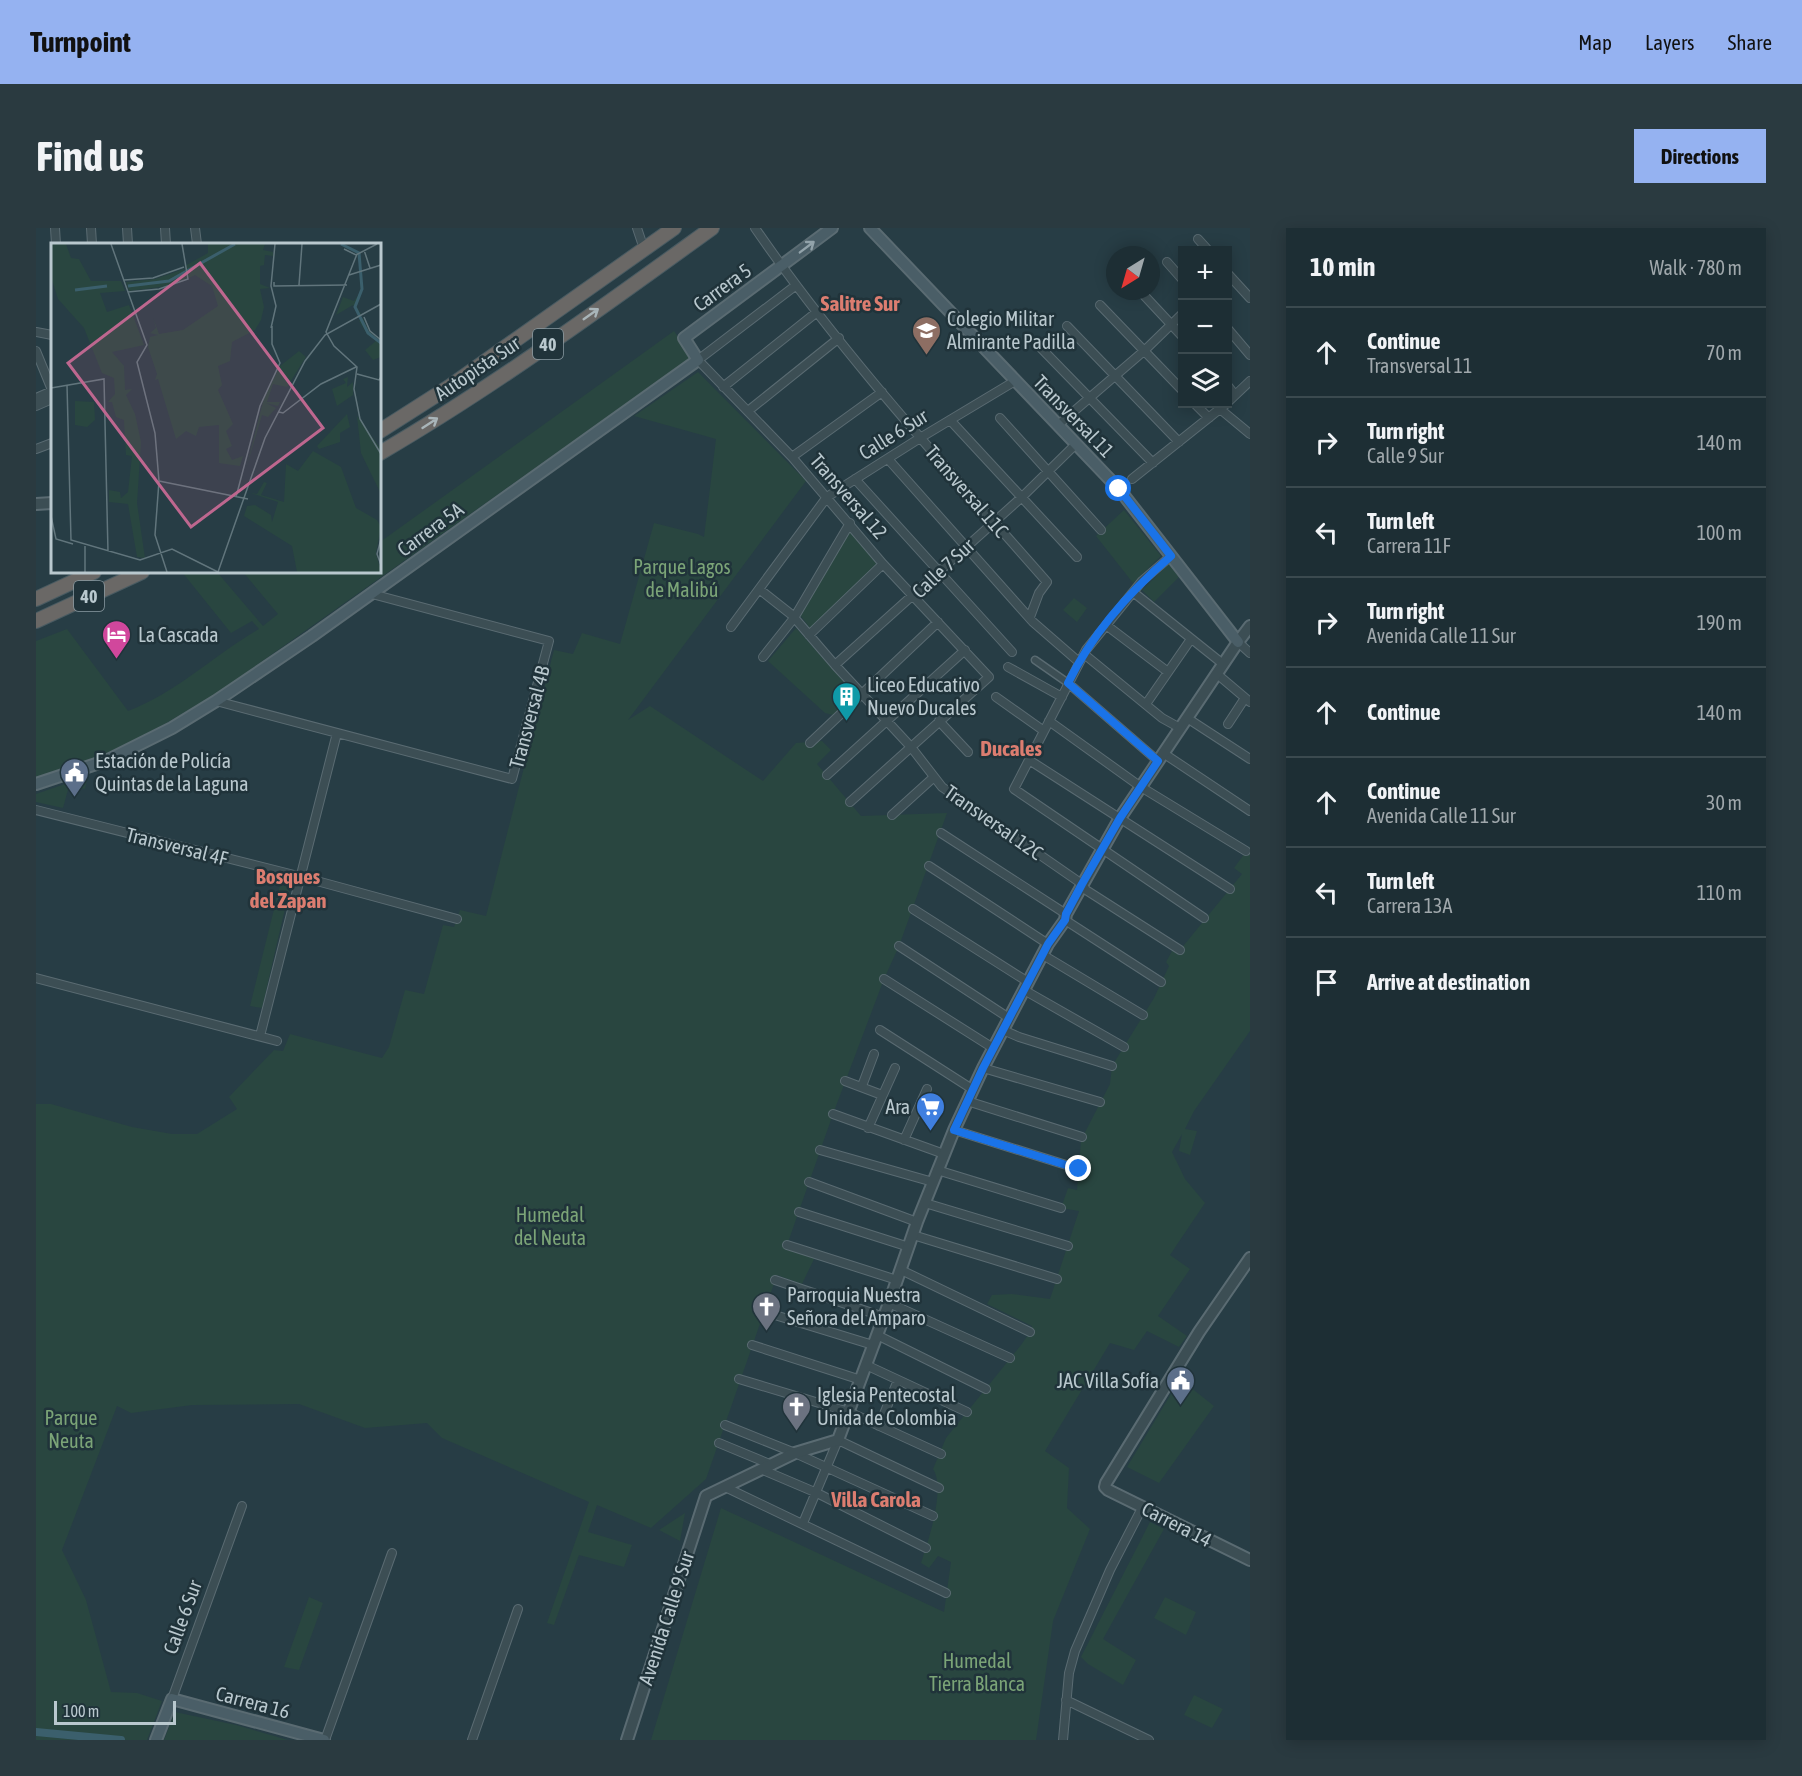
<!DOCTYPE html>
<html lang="en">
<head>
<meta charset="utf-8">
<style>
  body { margin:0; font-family:"Asap Condensed",sans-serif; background:#2a3a40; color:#f1f3f6 }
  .controls { position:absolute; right:18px; top:18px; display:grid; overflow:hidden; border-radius:0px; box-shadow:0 3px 15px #0003 }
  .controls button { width:54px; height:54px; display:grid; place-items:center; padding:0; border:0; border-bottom:2px solid #3b4a4f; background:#1d2e34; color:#f1f3f6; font:30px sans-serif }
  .compass { position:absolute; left:1070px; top:18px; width:54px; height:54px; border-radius:50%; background:#1d2e34; box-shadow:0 3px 15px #0003; rotate:217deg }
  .scale { position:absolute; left:18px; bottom:15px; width:122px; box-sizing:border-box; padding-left:6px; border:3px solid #b9c8ce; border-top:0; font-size:16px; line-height:21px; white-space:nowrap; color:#b9c8ce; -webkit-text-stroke:4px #20333a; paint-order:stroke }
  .stop { position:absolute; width:18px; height:18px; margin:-14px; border:4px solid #1a73e8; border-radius:50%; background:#fff }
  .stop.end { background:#1a73e8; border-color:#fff; box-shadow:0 2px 6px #0008 }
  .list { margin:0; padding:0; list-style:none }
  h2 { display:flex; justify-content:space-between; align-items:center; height:78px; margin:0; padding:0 24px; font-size:26px }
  h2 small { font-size:20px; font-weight:400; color:#a0a8ac }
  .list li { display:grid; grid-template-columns:39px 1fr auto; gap:18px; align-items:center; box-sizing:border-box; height:90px; padding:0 24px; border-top:2px solid #3b4a4f }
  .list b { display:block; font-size:22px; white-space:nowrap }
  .list p { margin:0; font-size:20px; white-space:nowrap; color:#a0a8ac }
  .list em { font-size:20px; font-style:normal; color:#a0a8ac }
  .icon { flex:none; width:33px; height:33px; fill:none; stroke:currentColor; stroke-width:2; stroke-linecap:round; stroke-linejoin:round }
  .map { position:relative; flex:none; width:1214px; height:1512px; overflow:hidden; border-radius:0px }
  header { display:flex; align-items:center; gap:36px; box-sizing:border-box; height:84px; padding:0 30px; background:#95b2f1; color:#111 }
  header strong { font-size:28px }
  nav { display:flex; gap:33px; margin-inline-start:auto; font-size:21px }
  .intro { display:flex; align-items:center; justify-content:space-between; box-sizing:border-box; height:144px; padding:0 36px }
  h1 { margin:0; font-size:42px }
  .button { padding:15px 27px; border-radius:0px; background:#95b2f1; color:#111; font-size:21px; font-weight:700 }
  main { display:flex; gap:36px; padding:0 36px }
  aside { flex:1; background:#1d2e34; border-radius:0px; box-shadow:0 3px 15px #0003 }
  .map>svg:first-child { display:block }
  .green { fill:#294640 }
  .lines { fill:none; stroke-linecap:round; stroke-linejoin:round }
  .canal { stroke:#3b5f6c; stroke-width:8 }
  .pedestrian-casing { stroke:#5a6b72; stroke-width:9 }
  .minor-casing { stroke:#5a6b72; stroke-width:10 }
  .tertiary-casing { stroke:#5a6b72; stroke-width:14 }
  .secondary-casing { stroke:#5a6b72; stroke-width:14 }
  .trunk-casing { stroke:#495b62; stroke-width:16 }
  .pedestrian { stroke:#3c4e54; stroke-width:6 }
  .minor { stroke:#3c4e54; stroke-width:8 }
  .tertiary { stroke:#3c4e54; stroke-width:10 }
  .secondary { stroke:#4a5e67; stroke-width:10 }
  .trunk { stroke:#6a6866; stroke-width:14 }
  .oneway { stroke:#92a3aa }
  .oneway2 { stroke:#a9b5b9 }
  .route { stroke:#1a73e8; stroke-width:8 }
  .labels { text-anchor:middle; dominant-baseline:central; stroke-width:5; stroke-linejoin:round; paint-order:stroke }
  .shield { fill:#20333a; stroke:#8b9ba2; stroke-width:1.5 }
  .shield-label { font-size:18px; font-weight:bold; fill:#b9c8ce }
  .street-label { font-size:20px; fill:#b9c8ce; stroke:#20333a }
  .poi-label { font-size:20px; fill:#b9c8ce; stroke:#20333a; text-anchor:start }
  .park-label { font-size:20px; fill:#7ba477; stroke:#20333a }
  .neighbourhood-label { font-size:21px; font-weight:bold; fill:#dc7d70; stroke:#20333a }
  .inset-river { fill:none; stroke:#3b5f6c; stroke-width:3 }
  .inset-road { fill:none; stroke:#61757c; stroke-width:1.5 }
  .view { fill:#be678f; fill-opacity:0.15; stroke:#be678f; stroke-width:3 }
  .inset-edge { fill:none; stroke:#b9c8ce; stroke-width:3 }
</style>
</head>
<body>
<header>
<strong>Turnpoint</strong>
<nav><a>Map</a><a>Layers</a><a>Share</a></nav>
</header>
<div class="intro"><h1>Find us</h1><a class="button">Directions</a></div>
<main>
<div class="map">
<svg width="1214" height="1512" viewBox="0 0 1214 1512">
  <rect width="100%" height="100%" fill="#273d45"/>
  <path class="green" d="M638,103L656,129L180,466L91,518L0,552V413L31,401L92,483C140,465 178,427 223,401L216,393L195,405L146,344H181L227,398L242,386L207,344H297L299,346L303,344H344V314Z
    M662,144L770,253L592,492L614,478L727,553L760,515L786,513L795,522L781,536L825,588L911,585L863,718L848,751L797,886L750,1020L779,1029L766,1056L741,1047L670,1251L615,1300L561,1277L552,1304L596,1317L588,1339L543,1327L518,1397L511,1395L553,1274L406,1210L391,1195L329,1200L263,1176L156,1177L95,1185L81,1178L26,1322L50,1372L75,1464L101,1465L126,1473L111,1512H0V876H15L96,899L136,906H161L201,881L193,869L238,822L247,823L254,806L346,830L353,819L369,762L388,766L407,697L418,699L424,682L450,688L518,422L537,426L546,405L584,416L618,295L662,306L668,309L680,211L598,188Z
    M1088,282L1125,328L1097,355L1060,308Z
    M814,303L841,336L774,400L764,387Z
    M1133,336L1143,349L1118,374L1106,362Z
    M1038,370L1051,380L1041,394L1027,382Z
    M760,400L817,464L797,487L789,485L732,433Z
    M52,548L49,561L33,558L27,580L0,574V566Z
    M1214,618V803L1158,883L1149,901L1161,903L1154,927L1143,923L1146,906L1136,924L1149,951L1169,975L1134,1027L1154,1041L1122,1088L1151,1108L1143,1119L1111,1103L1098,1122L1074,1115L1009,1223L1033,1240L1031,1280L1054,1301L1017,1393L1000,1512H615L685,1280L908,1384L915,1334L902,1328L893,1340L885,1335C892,1314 910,1260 897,1241L910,1210L985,1117L994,1104L996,1098L951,1076L956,1067L976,1066L1014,1071L1043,983L1025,980L1032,960L1041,962L1045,912L1074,856L1076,838L1118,770L1133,738L1130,734L1136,723L1144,722L1206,646L1198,640Z
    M244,657L254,659L226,780L214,778Z
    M1144,1151L1178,1178L1123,1255L1091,1239Z
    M649,1285L644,1313L623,1302Z
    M1114,1294L1128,1301L1067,1411L1100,1432L1087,1457L1052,1436L1045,1429Z
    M273,1369L287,1375L263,1442L248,1439Z
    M1129,1369L1160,1384L1150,1407L1118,1390Z
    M1158,1467L1187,1481L1176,1500L1148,1487Z
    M139,1484L200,1497L252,1512H128Z"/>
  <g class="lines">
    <path class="canal" d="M0,1504L85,1512"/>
    <defs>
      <path id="pedestrian" d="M999,432L1032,455"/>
      <path id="minor" d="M19,0L20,16
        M55,0L56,16
        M91,0L92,16
        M129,0L130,16
        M159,0L161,16
        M601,0L608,21
        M719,0C806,126 910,239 1011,354L1003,365L994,389
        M1162,11L1172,22
        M1131,34L1146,51
        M1192,46L1214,70
        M759,58L662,132L756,229L847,336L953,449L814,574
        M1104,63L1146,108
        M1064,77L1146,162
        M1031,98L1143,214
        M1192,101L1214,127
        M0,104L16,107
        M1001,116L1117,235
        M0,123L16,162
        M1192,158L1199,167
        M687,159L781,84
        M0,170L16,163
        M1192,174L1214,153
        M1159,176L1173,190
        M0,178L16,171
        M1184,181L1214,206
        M712,183L803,110
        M964,190L1065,302
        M914,192L1041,329
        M1022,197L1109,122L1146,86
        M0,221L16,215
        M756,229L846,164
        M852,231L997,394L1043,434
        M819,251L976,424
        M1096,251L1190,176
        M1135,328L1106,353L1050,422L978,561L1168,690
        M723,361L756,387L799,437L875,519L906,559L1046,656L1050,662L1144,722
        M1097,364L1187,436
        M1070,397L1132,444
        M695,399L791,269L884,210L979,153
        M773,407L847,336
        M1202,414L1214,425
        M1048,426L1126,490L1144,500
        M727,429L758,390L814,295
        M799,437L986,269L1040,216
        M972,439L1026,469
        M1181,446L1214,474
        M1032,455L1122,533
        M960,469L1008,503
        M180,473L476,551L513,413L336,366
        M1110,476L1155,411
        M1151,490L1214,531
        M903,493L932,524
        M1013,493L1105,559L1210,623
        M1192,496L1209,470
        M774,515L902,394
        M1127,525L1214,583
        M993,532L1194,661
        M791,547L929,422
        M0,582L266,649L421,691
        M856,587L898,549
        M905,605L1030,686
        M893,638L1012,716
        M877,681L992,754
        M1029,692L1125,754
        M863,718L973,790
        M1007,727L1107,787
        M0,750L241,813
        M848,751L957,820
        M988,762L1088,819
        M844,802L936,861
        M967,802L983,809L1076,838
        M224,808L301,505
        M947,840L1064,874
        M809,853L846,867
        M826,858L838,826
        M931,873L1046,909
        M797,886L908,926
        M832,900L859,840
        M918,902L1043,941
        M868,912L891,861
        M784,922L897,954
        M901,942L1025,980
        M773,954L881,994
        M889,975L1032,1018
        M763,984L873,1019
        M877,1007L1021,1051
        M751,1017L861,1052
        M865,1042L994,1104
        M739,1052L848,1089
        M853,1075L974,1130
        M729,1084L837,1117
        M841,1107L950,1161
        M716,1117L825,1152
        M830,1137L931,1184
        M703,1151L813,1184L905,1226
        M689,1197L759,1225L897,1288
        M843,1198L862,1152
        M683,1215L736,1237
        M727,1242L781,1265L890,1320
        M689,1259L910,1365
        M767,1295L802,1212L903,1260
        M136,1471L206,1278
        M1030,1472L1113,1512
        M289,1512L356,1325
        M436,1512L482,1381
        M1027,1512L1033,1445L1039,1423L1074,1342L1107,1278"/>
      <path id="tertiary" d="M0,276L16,275
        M1214,1030L1163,1104L1070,1255L1069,1259L1072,1262L1214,1332
        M591,1512L670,1268L759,1225L802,1212L853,1075L881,994L918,902L947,840L1012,716L1029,692L1030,686L1084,590L1202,414L1214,398"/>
      <path id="secondary" d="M834,0L1083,261L1202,414
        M0,556L72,532L136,500L180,473L276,408L662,132L648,110L796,0
        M120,1512L136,1471L288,1512"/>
      <path id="trunk" d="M344,203L413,159L638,0
        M344,225C459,158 568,78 676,0
        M0,371L58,344
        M0,393L106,344"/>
    </defs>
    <use href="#pedestrian" class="pedestrian-casing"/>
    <use href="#minor" class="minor-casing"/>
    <use href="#tertiary" class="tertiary-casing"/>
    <use href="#secondary" class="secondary-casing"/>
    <use href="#trunk" class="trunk-casing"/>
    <use href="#pedestrian" class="pedestrian"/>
    <use href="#minor" class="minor"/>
    <use href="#tertiary" class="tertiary"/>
    <use href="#secondary" class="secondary"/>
    <use href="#trunk" class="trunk"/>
  </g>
  <defs><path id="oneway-shaft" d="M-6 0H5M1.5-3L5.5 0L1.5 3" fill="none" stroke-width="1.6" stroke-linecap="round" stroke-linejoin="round" transform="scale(1.5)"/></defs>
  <use class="oneway" href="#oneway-shaft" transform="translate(771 19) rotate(-37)"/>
  <g class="oneway2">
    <use href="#oneway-shaft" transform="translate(555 86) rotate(-35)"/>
    <use href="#oneway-shaft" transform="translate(394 195) rotate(-33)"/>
  </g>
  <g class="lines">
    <path class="route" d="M1043,941L918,902L947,840L1012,716L1029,692L1030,686L1046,656L1084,590L1122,533L1032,455C1056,406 1094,363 1135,328L1083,261"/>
  </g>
  <defs>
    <symbol id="school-pin" viewBox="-11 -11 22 30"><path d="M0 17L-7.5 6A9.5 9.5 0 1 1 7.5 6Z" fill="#8d6e63" stroke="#20333a"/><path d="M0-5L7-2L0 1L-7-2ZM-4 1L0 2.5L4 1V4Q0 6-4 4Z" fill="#fff"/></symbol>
    <symbol id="hotel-pin" viewBox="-11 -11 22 30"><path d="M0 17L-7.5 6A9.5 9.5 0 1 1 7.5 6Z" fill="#d1479c" stroke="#20333a"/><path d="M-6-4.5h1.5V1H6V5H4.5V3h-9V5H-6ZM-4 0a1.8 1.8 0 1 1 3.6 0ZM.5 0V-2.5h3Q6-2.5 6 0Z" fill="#fff"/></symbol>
    <symbol id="building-pin" viewBox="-11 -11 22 30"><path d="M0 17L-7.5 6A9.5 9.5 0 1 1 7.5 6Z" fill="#0f9aa8" stroke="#20333a"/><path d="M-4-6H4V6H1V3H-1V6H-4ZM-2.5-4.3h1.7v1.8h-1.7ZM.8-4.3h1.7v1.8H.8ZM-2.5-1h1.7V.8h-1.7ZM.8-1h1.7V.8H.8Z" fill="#fff"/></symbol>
    <symbol id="civic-pin" viewBox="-11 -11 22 30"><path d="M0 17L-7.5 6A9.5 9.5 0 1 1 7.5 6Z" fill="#5c6f8a" stroke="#20333a"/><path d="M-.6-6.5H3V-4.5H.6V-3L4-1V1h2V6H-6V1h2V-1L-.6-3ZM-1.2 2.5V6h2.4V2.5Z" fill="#fff"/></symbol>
    <symbol id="supermarket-pin" viewBox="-11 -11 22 30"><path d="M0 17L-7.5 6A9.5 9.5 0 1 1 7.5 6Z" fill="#3f7fe0" stroke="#20333a"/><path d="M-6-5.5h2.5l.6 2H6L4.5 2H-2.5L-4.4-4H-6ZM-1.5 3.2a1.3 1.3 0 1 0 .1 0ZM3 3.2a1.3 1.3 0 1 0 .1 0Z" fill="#fff"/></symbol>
    <symbol id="church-pin" viewBox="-11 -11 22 30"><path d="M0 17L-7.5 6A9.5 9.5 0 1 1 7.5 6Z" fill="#6b7280" stroke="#20333a"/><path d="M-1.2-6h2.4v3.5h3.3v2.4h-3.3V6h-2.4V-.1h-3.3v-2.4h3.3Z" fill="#fff"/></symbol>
  </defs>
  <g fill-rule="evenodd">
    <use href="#school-pin" x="874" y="86" width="33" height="45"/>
    <use href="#hotel-pin" x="64" y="390" width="33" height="45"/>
    <use href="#building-pin" x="794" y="452" width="33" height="45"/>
    <use href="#civic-pin" x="22" y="528" width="33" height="45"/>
    <use href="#supermarket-pin" x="878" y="862" width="33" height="45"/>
    <use href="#church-pin" x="714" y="1062" width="33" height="45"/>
    <use href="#civic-pin" x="1128" y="1136" width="33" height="45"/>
    <use href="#church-pin" x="744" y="1162" width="33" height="45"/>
  </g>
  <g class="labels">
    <g class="shield">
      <rect x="497" y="101" width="30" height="30" rx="4.5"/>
      <rect x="38" y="353" width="30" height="30" rx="4.5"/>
    </g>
    <g class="shield-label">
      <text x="512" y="116">40</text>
      <text x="53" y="368">40</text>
    </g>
    <g class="street-label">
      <text transform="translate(686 59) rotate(-36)">Carrera 5</text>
      <text transform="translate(441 140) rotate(-34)">Autopista Sur</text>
      <text transform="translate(1038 188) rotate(46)">Transversal 11</text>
      <text transform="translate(857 206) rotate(-32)">Calle 6 Sur</text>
      <text transform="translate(931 263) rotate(49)">Transversal 11C</text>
      <text transform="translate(813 268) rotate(49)">Transversal 12</text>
      <text transform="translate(394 301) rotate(-36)">Carrera 5A</text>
      <text transform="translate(907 340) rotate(-43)">Calle 7 Sur</text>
      <text transform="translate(493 489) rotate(-75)">Transversal 4B</text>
      <text transform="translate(958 594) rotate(35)">Transversal 12C</text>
      <text transform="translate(141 618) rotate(14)">Transversal 4F</text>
      <text transform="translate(1141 1296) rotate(27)">Carrera 14</text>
      <text transform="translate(146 1389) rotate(-70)">Calle 6 Sur</text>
      <text transform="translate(630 1390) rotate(-72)">Avenida Calle 9 Sur</text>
      <text transform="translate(217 1474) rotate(15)">Carrera 16</text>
    </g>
    <g class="poi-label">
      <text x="911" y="90">Colegio Militar<tspan x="911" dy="23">Almirante Padilla</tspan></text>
      <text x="102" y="406">La Cascada</text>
      <text x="831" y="456">Liceo Educativo<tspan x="831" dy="23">Nuevo Ducales</tspan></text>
      <text x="59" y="532">Estación de Policía<tspan x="59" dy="23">Quintas de la Laguna</tspan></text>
      <text x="874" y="878" text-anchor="end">Ara</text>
      <text x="751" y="1066">Parroquia Nuestra<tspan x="751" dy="23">Señora del Amparo</tspan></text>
      <text x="1123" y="1152" text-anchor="end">JAC Villa Sofía</text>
      <text x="781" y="1166">Iglesia Pentecostal<tspan x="781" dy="23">Unida de Colombia</tspan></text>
    </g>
    <g class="park-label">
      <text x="646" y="338">Parque Lagos<tspan x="646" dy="23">de Malibú</tspan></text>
      <text x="514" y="986">Humedal<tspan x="514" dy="23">del Neuta</tspan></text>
      <text x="35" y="1189">Parque<tspan x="35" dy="23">Neuta</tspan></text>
      <text x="941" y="1432">Humedal<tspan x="941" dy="23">Tierra Blanca</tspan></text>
    </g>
    <g class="neighbourhood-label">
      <text x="824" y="75">Salitre Sur</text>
      <text x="975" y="520">Ducales</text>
      <text x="252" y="648">Bosques<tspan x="252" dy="24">del Zapan</tspan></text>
      <text x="840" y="1271">Villa Carola</text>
    </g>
  </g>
  <g transform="translate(15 15)">
    <rect width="330" height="330" fill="#273d45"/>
    <path d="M0,1H15L20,15L28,16L40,38H70L74,48L49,50L56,69L78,62L93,102L61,109L73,123L74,147L81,146L75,152L84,171L90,199L86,260L94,315L86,314L77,261L58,259V247L69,249L70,255L77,249L81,213L75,212L73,177L65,174L61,159H57L64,151L63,135L51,130L33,85L7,56L0,34ZM157,1H214L212,7L222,9V13L214,12L213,22L209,23V41L219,45L209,46L213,64L210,77L204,87L181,99L179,118L167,123L171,142L167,147L182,181L175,188L181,203L175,206L181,217L192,213L189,223L168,220V182L148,184L145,193L135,188L125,196L107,136L104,137L106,131L97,104L99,94L107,92L99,90L105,85L102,75L108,91L132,87L167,63L161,43L144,32L138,35L134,23L157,10ZM308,9L311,46L304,61L310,71L307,73L302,62L285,72L292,54L303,58L310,48ZM133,26L136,35L117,43L78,48L75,39L104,36ZM312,75L318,88L330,98V114L322,117L314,107L325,98L316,91L308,78ZM248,108L255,114L236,144L222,141L216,159H229L227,163L215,160L225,165L217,174L211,172L195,226L213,155L229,123ZM297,134L296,144L302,139V152L286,163L281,146L295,140L292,136ZM24,158L43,159L44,177L36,184L24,182ZM296,171L299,184L289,190V199L268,206L266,203ZM306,173L330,206V251L310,210ZM262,208L290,224L305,265L326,277L330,284L325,310L330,329H246L241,303L193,273L196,263L204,262L220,272L221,279L227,259L200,250L206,251L213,239L216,240L210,252L233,259L235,221L247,228Z" fill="#294640"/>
    <path class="inset-river" d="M290,1L308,10L311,46L304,64L317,90L330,100M77,43L118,38L184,1M24,47L56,43"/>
    <path class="inset-road" d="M60,1L77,49L108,46L137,36L131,1M293,6L305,12L326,1M313,7L319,25M306,11L275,89L283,103L306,124L303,146L309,176L330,211M298,32L330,22M73,37L102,35L133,24M223,39V43L296,42M248,42L251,1M77,49L96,102L86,119L104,190L108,238L104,292L116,329M313,74L319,88L330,97M220,85L225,63L220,43L224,1M306,131L328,137L330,134M16,142L20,297L89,317L121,306L167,329M0,145L53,136L57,309M228,169L232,170L270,141L305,124M108,238L197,256M185,254L209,163L229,120L221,101V83M0,273L5,296L22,301M330,296L326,311L330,322M34,303V329M167,329L214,195L254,118L274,92L330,61"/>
    <path class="view" d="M149,20L272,185L140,284L17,120Z"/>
    <rect width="330" height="330" class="inset-edge"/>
  </g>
</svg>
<div class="controls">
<button>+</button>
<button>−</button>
<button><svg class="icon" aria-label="layers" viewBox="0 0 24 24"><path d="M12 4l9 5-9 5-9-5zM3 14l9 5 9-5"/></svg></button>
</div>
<svg class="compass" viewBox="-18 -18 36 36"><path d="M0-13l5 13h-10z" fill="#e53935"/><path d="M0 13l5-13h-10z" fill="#a0a8ac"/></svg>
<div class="scale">100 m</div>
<div class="stop" style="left:1083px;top:261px"></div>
<div class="stop end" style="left:1043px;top:941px"></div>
</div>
<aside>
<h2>10 min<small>Walk · 780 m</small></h2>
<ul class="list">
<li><svg class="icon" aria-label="ahead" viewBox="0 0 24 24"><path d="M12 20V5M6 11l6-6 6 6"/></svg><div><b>Continue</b><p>Transversal 11</p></div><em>70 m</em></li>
<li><svg class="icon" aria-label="right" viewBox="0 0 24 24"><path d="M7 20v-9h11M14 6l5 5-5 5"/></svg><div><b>Turn right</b><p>Calle 9 Sur</p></div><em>140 m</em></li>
<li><svg class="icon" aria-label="left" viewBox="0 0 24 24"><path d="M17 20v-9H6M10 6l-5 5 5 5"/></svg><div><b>Turn left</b><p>Carrera 11F</p></div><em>100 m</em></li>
<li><svg class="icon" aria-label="right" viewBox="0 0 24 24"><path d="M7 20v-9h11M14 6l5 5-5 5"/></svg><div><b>Turn right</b><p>Avenida Calle 11 Sur</p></div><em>190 m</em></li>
<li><svg class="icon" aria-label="ahead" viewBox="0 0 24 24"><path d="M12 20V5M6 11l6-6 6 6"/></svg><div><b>Continue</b></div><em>140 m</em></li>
<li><svg class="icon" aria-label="ahead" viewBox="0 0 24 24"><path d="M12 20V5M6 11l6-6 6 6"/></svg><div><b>Continue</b><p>Avenida Calle 11 Sur</p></div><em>30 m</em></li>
<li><svg class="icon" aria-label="left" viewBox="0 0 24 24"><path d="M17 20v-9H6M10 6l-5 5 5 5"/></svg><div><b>Turn left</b><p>Carrera 13A</p></div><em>110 m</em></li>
<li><svg class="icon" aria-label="arrive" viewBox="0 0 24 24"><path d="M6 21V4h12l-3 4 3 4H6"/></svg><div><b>Arrive at destination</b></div></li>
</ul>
</aside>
</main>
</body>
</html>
